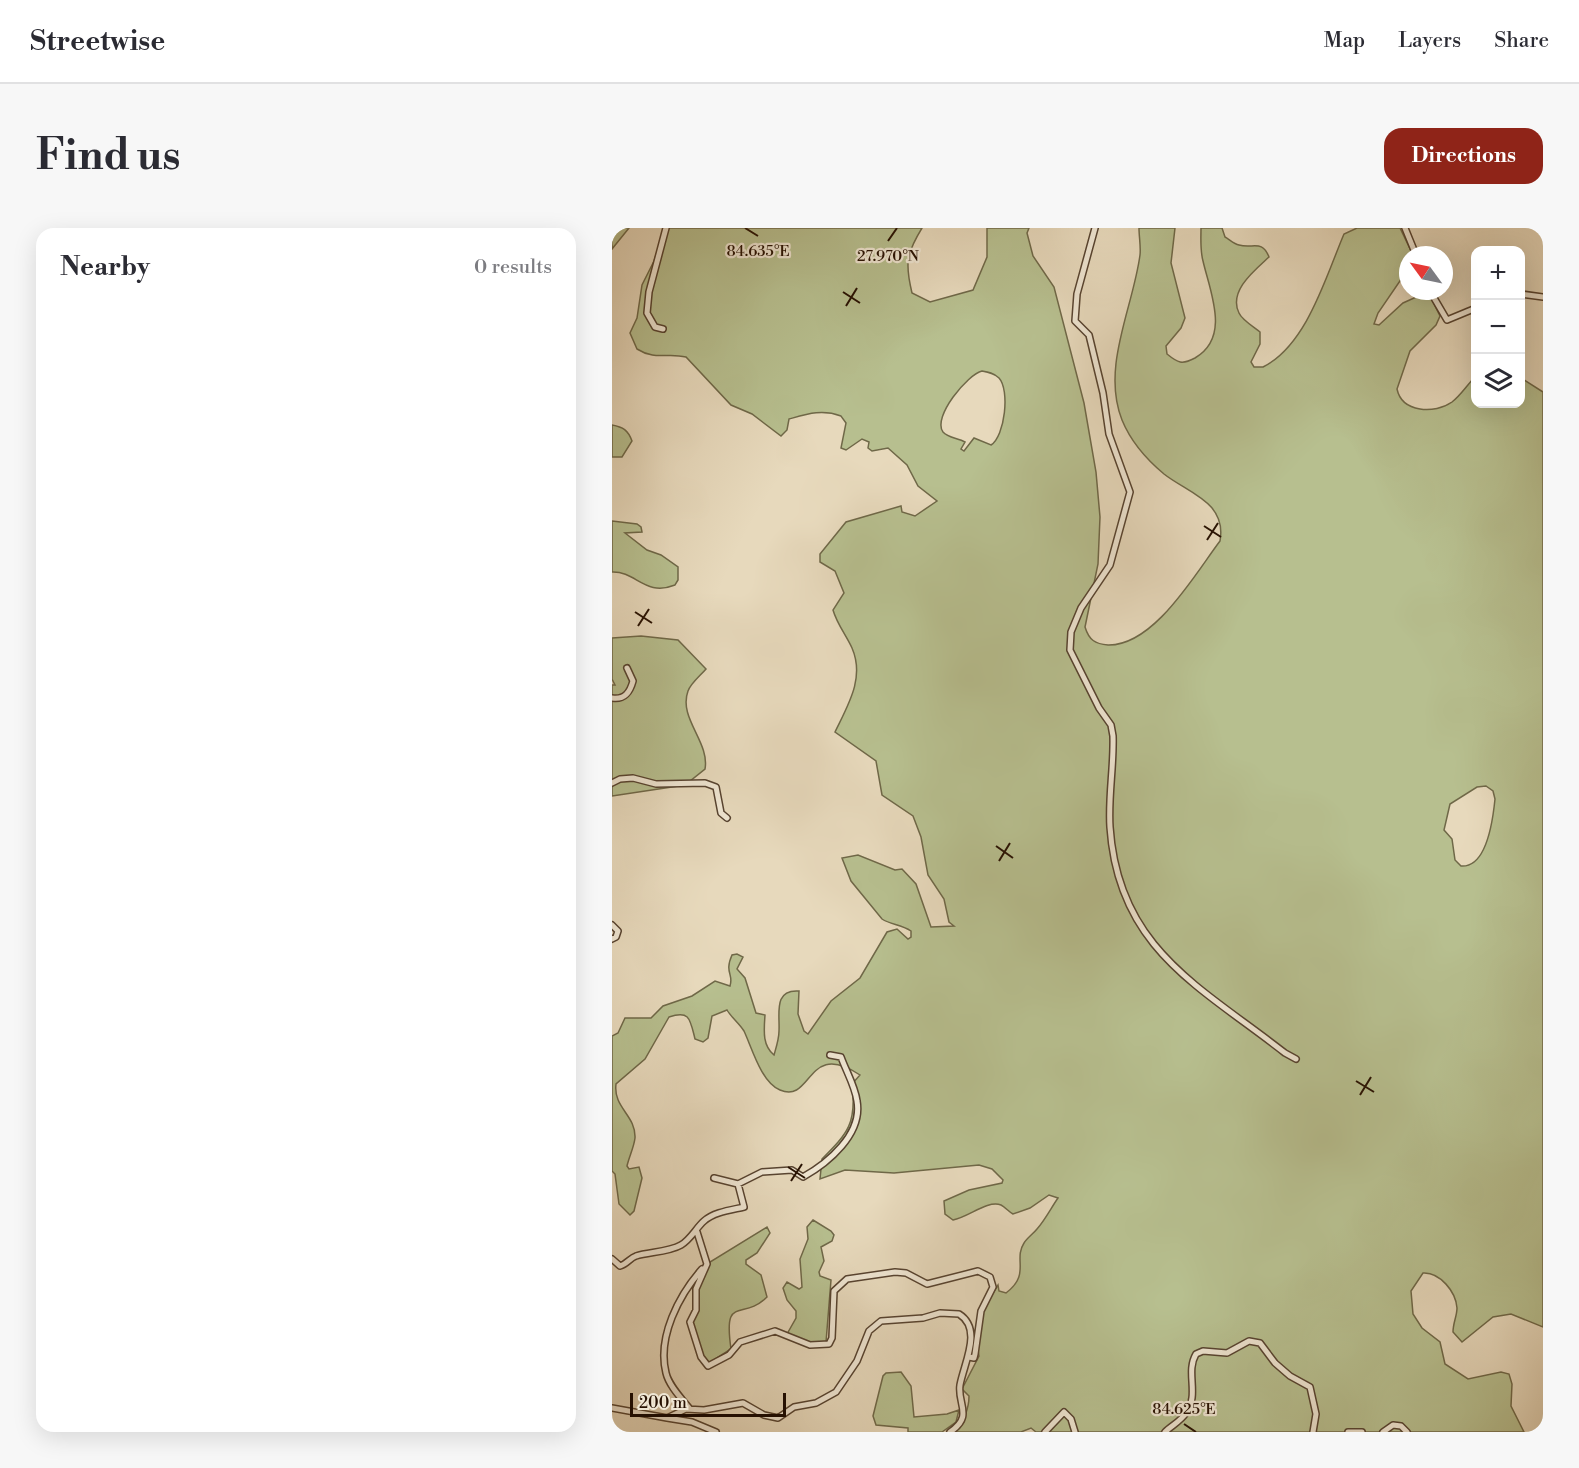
<!DOCTYPE html>
<html lang="en">
<head>
<meta charset="utf-8">
<style>
  body { margin:0; font-family:"Libre Bodoni",serif; background:#f7f7f7; color:#2b2b33 }
  .controls { position:absolute; right:18px; top:18px; display:grid; overflow:hidden; border-radius:12px; box-shadow:0 6px 24px #0002 }
  .controls button { width:54px; height:54px; display:grid; place-items:center; padding:0; border:0; border-bottom:2px solid #e1e1e2; background:#fff; color:#2b2b33; font:30px sans-serif }
  .compass { position:absolute; left:787px; top:18px; width:54px; height:54px; border-radius:50%; background:#fff; box-shadow:0 6px 24px #0002; rotate:303deg }
  .scale { position:absolute; left:18px; bottom:15px; width:156px; box-sizing:border-box; padding-left:6px; border:3px solid #271102; border-top:0; font-size:16px; line-height:21px; white-space:nowrap; color:#271102; -webkit-text-stroke:4px #efe6d3; paint-order:stroke }
  .list { margin:0; padding:0; list-style:none }
  h2 { display:flex; justify-content:space-between; align-items:center; height:78px; margin:0; padding:0 24px; font-size:26px }
  h2 small { font-size:20px; font-weight:400; color:#7c7c81 }
  .icon { flex:none; width:33px; height:33px; fill:none; stroke:currentColor; stroke-width:2; stroke-linecap:round; stroke-linejoin:round }
  .map { position:relative; flex:none; width:931px; height:1204px; overflow:hidden; border-radius:18px }
  header { display:flex; align-items:center; gap:36px; box-sizing:border-box; height:84px; padding:0 30px; background:#fff; border-bottom:2px solid #e1e1e2 }
  header strong { font-size:28px }
  nav { display:flex; gap:33px; margin-inline-start:auto; font-size:21px }
  .intro { display:flex; align-items:center; justify-content:space-between; box-sizing:border-box; height:144px; padding:0 36px }
  h1 { margin:0; font-size:42px }
  .button { padding:15px 27px; border-radius:18px; background:#8f2418; color:#fff; font-size:21px; font-weight:700 }
  main { display:flex; gap:36px; padding:0 36px }
  aside { flex:1; background:#fff; border-radius:18px; box-shadow:0 6px 24px #0002 }
  .map>svg:first-child { display:block }
  .green { fill:#b7bf8f; stroke:#6f6848; stroke-width:1.5; fill-rule:evenodd }
  .lines { fill:none; stroke-linecap:round; stroke-linejoin:round }
  .minor-casing { stroke:#574330; stroke-width:8 }
  .minor { stroke:#efe6d3; stroke-width:5 }
  .ticks { fill:none; stroke:#271102; stroke-width:2 }
  .ticks-label { font-size:15px; text-anchor:middle; fill:#271102; stroke:#efe6d3; stroke-width:4.5; stroke-linejoin:round; paint-order:stroke }
</style>
</head>
<body>
<header>
<strong>Streetwise</strong>
<nav><a>Map</a><a>Layers</a><a>Share</a></nav>
</header>
<div class="intro"><h1>Find us</h1><a class="button">Directions</a></div>
<main>
<aside>
<h2>Nearby<small>0 results</small></h2>
<ul class="list">
</ul>
</aside>
<div class="map">
<svg width="931" height="1204" viewBox="0 0 931 1204">
  <rect width="100%" height="100%" fill="#e7d9bc"/>
  <filter id="stains"><feTurbulence type="fractalNoise" baseFrequency=".00333" numOctaves="4"/><feColorMatrix values="0 0 0 0 .2 0 0 0 0 .09 0 0 0 0 .02 0 0 0 .5 -.17"/></filter>
  <radialGradient id="worn" r=".72"><stop offset=".6" stop-color="#630" stop-opacity="0"/><stop offset="1" stop-color="#630" stop-opacity=".3"/></radialGradient>
  <path class="green" d="M0,0H17L0,21Z
    M53,0H310C294,26 293,36 300,65L318,74L361,62L375,29V0H417L415,5L421,28L442,59L472,175L484,244L488,289L486,336L473,399C477,412 483,416 496,417C542,418 583,346 608,313C615,274 576,265 552,246C534,231 519,214 510,192C489,139 521,80 528,27C529,19 527,9 527,0H563L559,35L573,90L569,100L554,118L555,126C566,135 570,137 583,130C619,109 598,64 591,33C588,22 589,11 589,0H610L613,9C617,11 622,16 627,17C641,21 650,11 657,29C643,42 616,63 627,85C630,92 642,99 648,104V116L639,134L642,139H651C695,117 714,48 732,6L745,0H788L801,27H796V47H792L766,85L762,96L767,97L791,75L813,65L818,68L828,88L824,97L798,123L785,161C790,185 823,186 840,174C849,167 855,157 863,149L864,176H909V150L931,164V1099L899,1086L881,1089L850,1114L841,1104C841,1095 845,1088 845,1080C844,1064 828,1044 811,1045L799,1063L801,1086L810,1100L828,1114L833,1136L856,1151L889,1144L897,1146L900,1156L899,1178L912,1204H424L419,1200L409,1204H342C351,1194 357,1182 357,1168L350,1161L367,1128L364,1108L372,1079L386,1057L387,1063L394,1065C419,1046 401,1032 412,1015C415,1010 421,1006 425,1001C433,992 439,980 446,970L437,967L418,980L401,986C397,984 393,979 389,977C375,972 357,989 341,992L333,986L332,973L357,962L390,955L391,952L380,941L367,937L282,945L233,942L208,951L210,931C236,905 245,895 240,856L248,847C194,811 201,876 168,862C149,854 140,820 132,803C127,795 119,789 115,782L100,788L96,810L91,814L83,811C78,791 78,782 57,789L33,831L4,856C1,880 24,887 23,910C22,919 17,929 15,938L17,941L27,939L30,950L22,983L18,987L7,976L3,946L0,943V808L6,805L13,790H39L51,778L80,768L103,753L118,758C122,746 112,745 120,727L125,726L131,729L125,741L133,750L144,785L153,787C152,802 150,817 162,827C164,820 167,811 167,803C168,786 161,761 187,763L186,786L192,803L196,806L219,773L248,750L275,704L285,701L296,711L299,709V703C289,696 279,697 270,691L239,653L230,630L246,627L283,642L290,641L304,656L319,699L342,698L337,694L332,671L316,647L309,609L301,588L270,567L264,533L223,504C236,477 253,450 240,420C234,407 225,396 221,382L232,365L223,343L208,334V326L234,294L289,278L290,284L303,288L325,273L306,258L295,237L276,220L260,223L256,220L257,214L250,211L234,222L229,220L234,195L229,188C210,181 195,186 177,191L175,202L169,208L140,186L119,177L74,129C55,124 44,133 25,121L18,105L25,90L30,57L42,33ZM370,143C376,144 382,145 387,150C398,162 393,208 379,217L362,210L352,223L349,221L353,214C346,210 336,210 331,204C320,189 356,146 370,143ZM874,558L881,563L883,571C881,591 875,640 849,638L843,632L840,611L832,602L838,576L865,559Z
    M0,197C11,199 16,202 20,213L10,229H0Z
    M0,293L25,296L29,299L30,304L13,305L35,322L49,327L66,339V352L63,357C33,369 24,343 0,344Z
    M29,408L66,412L94,441C88,448 79,455 76,463C66,490 98,514 93,541L73,557L0,568V457H3L0,451V410Z
    M201,992L219,1003L222,1007L220,1013L209,1019L212,1033L207,1044L208,1048L219,1052L214,1114H195L175,1106L184,1090V1083L175,1072L171,1060L175,1054L187,1061L190,1059L188,1031L196,1011L195,999Z
    M155,999L158,1005L145,1025L134,1032V1036L149,1047L155,1069C130,1094 111,1065 119,1121L97,1135L92,1133L80,1095L87,1060L98,1034Z
    M289,1144L299,1158L302,1189L335,1186L347,1182L344,1194L330,1204H296V1200L264,1197L261,1188L271,1148L274,1145Z"/>
  <g class="lines">
    <defs>
      <path id="minor" d="M483,0L465,66L463,93L477,107L491,165L497,206L518,264L498,337L469,380L459,404L458,422L487,480L499,497L501,508C502,538 496,569 498,599C506,721 589,759 673,825L684,831
        M793,0L804,27
        M818,63L835,92L864,80
        M909,66L931,69
        M51,101L43,99L35,85L37,64L54,0
        M0,470C13,472 18,464 21,453L15,440
        M0,555L8,551L21,550L44,556L93,555L104,559L109,585L115,590
        M0,697L6,703L4,709L0,711
        M102,950L126,956L150,944L180,942L191,949C216,935 251,906 245,873C243,858 234,843 229,829L218,827
        M85,1004L95,1036L84,1061V1082L78,1094L89,1129L96,1138L117,1127L128,1114L163,1103L198,1117L217,1116L220,1110L222,1063L235,1051L283,1044L294,1045L315,1056L366,1043L378,1049L381,1059L369,1083L363,1126L362,1130L357,1129
        M0,1031L8,1038C15,1036 18,1030 24,1028C37,1024 57,1024 69,1017C79,1011 84,1000 92,993C102,984 119,982 132,979L126,956
        M0,1180L55,1190L74,1181L92,1182L131,1175L152,1187L166,1190L182,1179L204,1175L224,1164L245,1133L257,1103L269,1093L311,1090L328,1085L347,1086C371,1101 352,1135 348,1157C345,1176 362,1188 338,1204
        M78,1181C70,1171 57,1158 54,1145C45,1109 67,1067 90,1041
        M55,1190L80,1194L104,1204
        M433,1204L452,1184L459,1191L463,1204
        M553,1204C559,1198 569,1193 574,1185C588,1166 573,1145 584,1126L591,1123L615,1125L637,1113L648,1115L663,1135L678,1148L698,1159L704,1186L701,1204
        M736,1204H750
        M771,1204L781,1197L789,1198L795,1204"/>
    </defs>
    <use href="#minor" class="minor-casing"/>
    <use href="#minor" class="minor"/>
  </g>
  <path class="ticks" d="M133,0L146,8M276,13L285,0M231,64L248,75M234,78L245,60M592,298L609,309M595,312L606,295M23,384L40,395M26,398L37,381M384,618L401,630M387,633L398,615M744,853L762,864M748,867L759,849M176,939L193,950M179,953L190,936M572,1196L584,1204"/>
  <g class="ticks-label">
    <text x="146" y="28">84.635°E</text>
    <text x="276" y="33">27.970°N</text>
    <text x="572" y="1186">84.625°E</text>
  </g>
  <rect width="100%" height="100%" filter="url(#stains)"/>
  <rect width="100%" height="100%" fill="url(#worn)"/>
</svg>
<div class="controls">
<button>+</button>
<button>−</button>
<button><svg class="icon" aria-label="layers" viewBox="0 0 24 24"><path d="M12 4l9 5-9 5-9-5zM3 14l9 5 9-5"/></svg></button>
</div>
<svg class="compass" viewBox="-18 -18 36 36"><path d="M0-13l5 13h-10z" fill="#e53935"/><path d="M0 13l5-13h-10z" fill="#7c7c81"/></svg>
<div class="scale">200 m</div>
</div>
</main>
</body>
</html>
